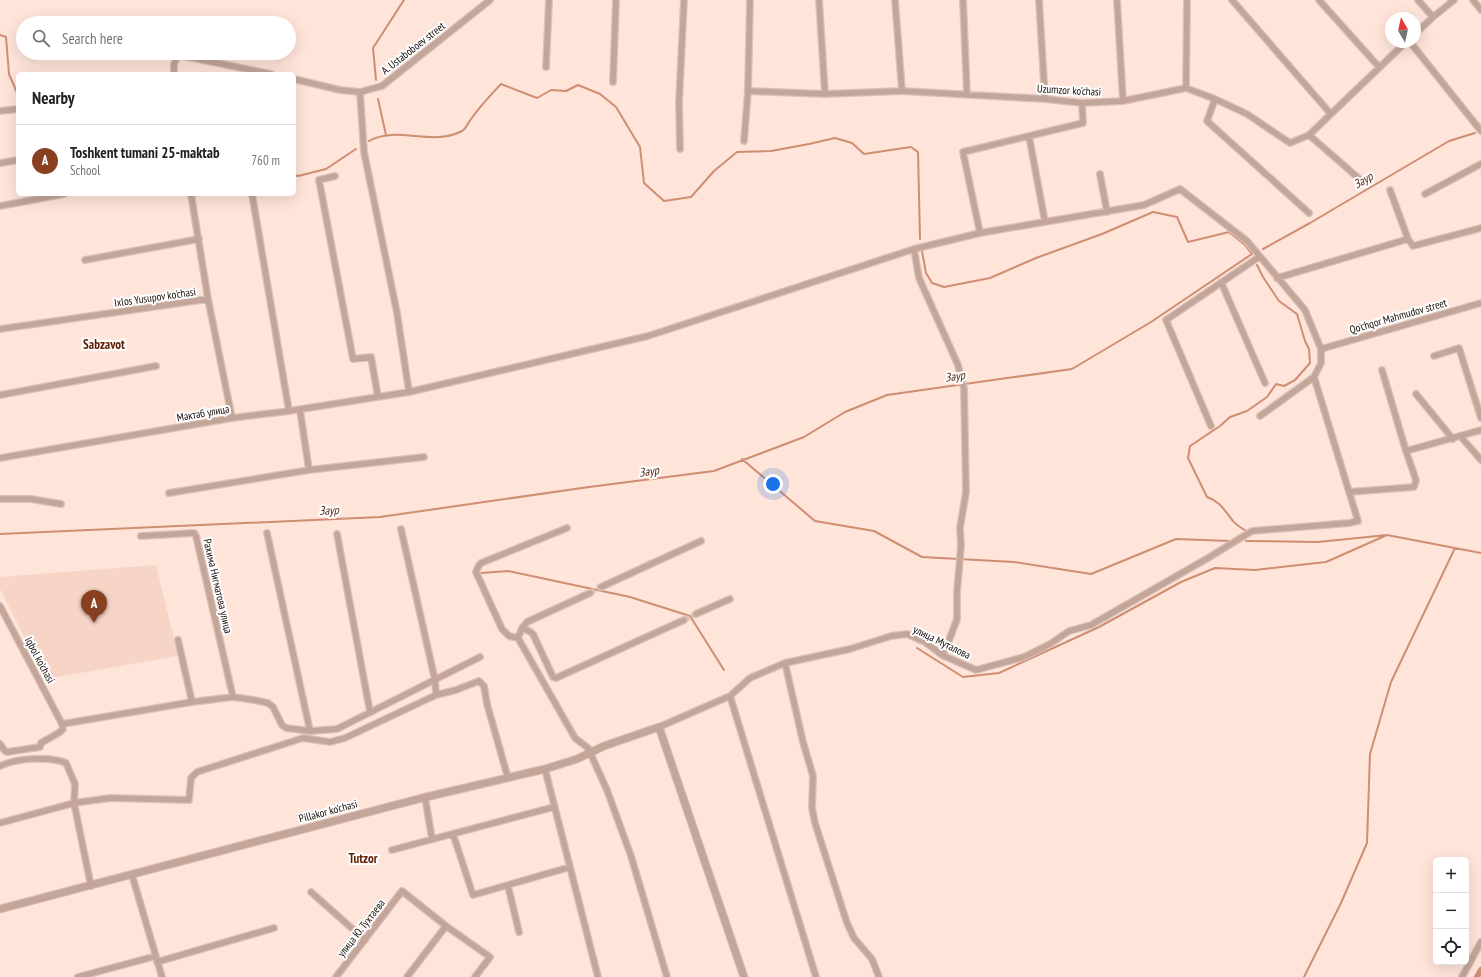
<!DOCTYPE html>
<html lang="en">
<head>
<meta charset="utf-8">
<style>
  body { margin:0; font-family:"PT Sans Narrow",sans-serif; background:#f6f6f6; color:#202124 }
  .controls { position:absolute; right:12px; bottom:12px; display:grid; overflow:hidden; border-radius:6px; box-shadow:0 4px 16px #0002 }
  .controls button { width:36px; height:36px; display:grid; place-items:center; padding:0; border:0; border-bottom:1px solid #e0e0e0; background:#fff; color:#202124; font:20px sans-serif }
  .compass { position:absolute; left:1385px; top:12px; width:36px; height:36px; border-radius:50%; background:#fff; box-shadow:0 4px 16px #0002; rotate:351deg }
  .you { position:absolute; left:773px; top:484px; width:14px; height:14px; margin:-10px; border:3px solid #fff; border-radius:50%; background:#1a73e8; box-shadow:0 0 0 6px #1a73e833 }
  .badge { display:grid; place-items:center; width:26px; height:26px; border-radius:50%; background:#884020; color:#fff; font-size:13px; font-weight:700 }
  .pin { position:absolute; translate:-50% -33px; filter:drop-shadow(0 1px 2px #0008) }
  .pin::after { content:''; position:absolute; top:21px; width:14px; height:12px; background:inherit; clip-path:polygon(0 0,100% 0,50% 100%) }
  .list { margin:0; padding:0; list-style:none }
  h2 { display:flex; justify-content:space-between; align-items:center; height:52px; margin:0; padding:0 16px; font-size:17px }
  h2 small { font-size:13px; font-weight:400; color:#757577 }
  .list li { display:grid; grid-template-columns:26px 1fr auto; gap:12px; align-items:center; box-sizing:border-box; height:72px; padding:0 16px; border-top:1px solid #e0e0e0 }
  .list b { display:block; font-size:15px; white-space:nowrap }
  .list p { margin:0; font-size:13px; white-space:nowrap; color:#757577 }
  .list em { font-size:13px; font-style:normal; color:#757577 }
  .icon { flex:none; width:22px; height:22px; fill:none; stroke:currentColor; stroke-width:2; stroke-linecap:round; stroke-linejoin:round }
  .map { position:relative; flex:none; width:1481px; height:977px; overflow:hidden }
  .search { position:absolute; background:#fff; box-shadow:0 4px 16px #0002; left:16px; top:16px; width:280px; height:44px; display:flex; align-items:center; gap:10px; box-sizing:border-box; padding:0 14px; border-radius:22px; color:#757577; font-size:15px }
  .panel { position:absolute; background:#fff; box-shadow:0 4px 16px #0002; left:16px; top:72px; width:280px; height:124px; border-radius:6px }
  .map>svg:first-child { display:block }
  .built { fill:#f6d5c7 }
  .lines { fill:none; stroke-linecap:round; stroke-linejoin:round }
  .stream { stroke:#cf8d72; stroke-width:2 }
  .canal { stroke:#cf8d72; stroke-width:6 }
  .minor-tunnel { stroke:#dbc4ba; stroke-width:5.5; stroke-dasharray:5.5 3; stroke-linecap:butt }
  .minor-casing { stroke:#d9c1b8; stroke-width:8 }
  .tertiary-casing { stroke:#d9c1b8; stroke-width:9 }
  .minor { stroke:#c4a599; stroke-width:5.5 }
  .tertiary { stroke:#c4a599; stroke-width:7 }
  .labels { text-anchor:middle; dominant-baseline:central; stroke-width:4; stroke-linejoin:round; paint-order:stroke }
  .street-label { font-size:11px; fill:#140c08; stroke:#fff }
  .water-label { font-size:12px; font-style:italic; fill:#4a1f0c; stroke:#fff }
  .quarter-label { font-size:13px; font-weight:bold; fill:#5e1f00; stroke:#fff }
</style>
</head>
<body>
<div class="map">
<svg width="1481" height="977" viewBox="0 0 1481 977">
  <rect width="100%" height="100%" fill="#fee4d9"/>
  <path class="built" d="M156,565L178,656L46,679L0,589V577Z"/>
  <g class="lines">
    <path class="stream" d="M0,35L6,37L9,74L18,95
      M376,80L373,48L404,0
      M378,99L386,135
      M369,141C397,125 433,147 462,131C465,130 467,125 469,122C478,108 490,96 501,84L537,98L551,90L566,91L578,85L600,94L616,107L640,147L644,183L664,201L691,197L714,171L737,152L771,151L809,144L835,138L852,143L864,154L911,147L918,152L920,239
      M294,175L298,176L326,169L356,149
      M1263,249L1310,223L1449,141L1475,133
      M742,459L815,521L874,531L922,557L1014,562L1091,574L1176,539L1230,541
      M1246,531C1242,528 1236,525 1233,521C1224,510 1221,502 1207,497L1188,458L1190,446L1220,426L1230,417L1247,411L1267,397L1276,384L1284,386L1295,380L1310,363L1309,349L1305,341L1297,314L1279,301L1263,277L1257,265
      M0,534L380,517L589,487L714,471L804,437L845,412L887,395L1072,369L1151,322L1252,254L1245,245L1229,232L1188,242L1177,217L1153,212L1102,234L1036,258L990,278L944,287L932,283L926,273L922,251
      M1246,541L1318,542L1387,535L1481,553
      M481,573L508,571L630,597L690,616L724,670
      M917,648L963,677L999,673L1099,627L1181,582L1215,568L1255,570L1326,562L1387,535
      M1304,977L1341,903L1367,843L1370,754L1391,682L1455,548"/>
    <path class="canal" d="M1477,977L1481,970"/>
    <path class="minor-tunnel" d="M590,593L601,587
      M684,620L696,614"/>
    <defs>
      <path id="minor" d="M819,0L825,94
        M895,0L902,91
        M963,0L967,94
        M1039,0L1045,99
        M1117,0L1123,101
        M1232,0L1330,113
        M1319,0L1379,67
        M1418,0L1433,17
        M1473,0L1481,10
        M1415,34L1433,17L1454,0
        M1410,42L1481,131
        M546,67L549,0
        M174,74V64L178,55L271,74
        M294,79L340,90L360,92L382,86L490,0
        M613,82L616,0
        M1186,88L1187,0
        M748,91L825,94L902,91L1045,99L1082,103L1123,101L1186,88L1215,99L1247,114L1290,143L1309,135L1406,42
        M360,92L364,152L397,313L409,392
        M1215,99L1207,121L1309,213
        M0,111L18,109
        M1309,135L1363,182
        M1029,136L1045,222
        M744,141L748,91L750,0
        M680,149L679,103L684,0
        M1,163L18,160
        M1100,174L1107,212
        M335,176L319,180L353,359L371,357L378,397
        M252,194L289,411
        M1425,194L1481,164
        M0,206L64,194
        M980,233L963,152L1083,123L1082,103
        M1408,239L1413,246L1481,228
        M914,249L919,278L958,365L964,389L966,492L960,528L961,546L957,592V619L948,643L942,655
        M85,260L199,239
        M1277,278L1408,239L1390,190
        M1221,282L1265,383
        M208,299L232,418
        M0,329L208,299L191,194
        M1321,349L1481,303
        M1434,356L1459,348L1481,418
        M1382,370L1406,451
        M1416,394L1453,439
        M0,395L156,366
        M300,410L309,470
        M1211,426L1166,320L1259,257
        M1461,437L1481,460
        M0,458L232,418L289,411L409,392L648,336L914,249L980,233L1144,205L1180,189L1247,241L1305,310L1321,349V363L1314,377L1260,416
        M1349,492L1414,487L1416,480L1406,451L1481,430
        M169,493L309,470L424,457
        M0,499H31L61,504
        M567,528L481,563L478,567L476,572L502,629L509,636L518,638L522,628L527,622L590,593
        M267,533L310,731
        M337,534L370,712
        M141,536L194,533L196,536L233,697
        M601,587L701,541
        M0,606L62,724L63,729L60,732L41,743L40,747L7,752L5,751L0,744
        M696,614L730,599
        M522,628L529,631L533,634L553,677L556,678L684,620
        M518,638L575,738L588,748L607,790L631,856L667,977
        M178,640L192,702
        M785,663L803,742L813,776L812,808L815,823L847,923L854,938L872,959L879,977
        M436,695L456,690L479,681L484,686L487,704L508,778
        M730,696L816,977
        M62,724L192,702L233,697L254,700L268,703L273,707L282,725L286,728L310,731L337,729L480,657
        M659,727L730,696L750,678L785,663L850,649L891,636L907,634L925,642L942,655L976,670L1024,657L1050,644L1069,631L1091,625L1208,558L1252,531L1349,523L1358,521L1314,377
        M0,766C16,758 50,756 66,763L75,784L74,803L91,886
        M545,769L598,977
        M425,797L432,839
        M0,823L74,803L110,798L189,800L191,778L197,772L303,738L330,742L345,738L436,695L435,680L401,529
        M453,834L473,895L570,867
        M392,850L554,807
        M132,875L162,977
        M508,886L519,932
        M311,892L365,940
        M157,962L274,928
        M78,977L156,956
        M336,977L402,891L446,926L490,957L475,977
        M407,977L446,926
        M1462,977L1481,942"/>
      <path id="tertiary" d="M0,909L422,798L545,769L577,759L604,746L659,727L744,977"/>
    </defs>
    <use href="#minor" class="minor-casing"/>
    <use href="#tertiary" class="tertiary-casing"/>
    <use href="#minor" class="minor"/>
    <use href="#tertiary" class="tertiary"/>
  </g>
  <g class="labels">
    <g class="street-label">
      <text transform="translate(413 48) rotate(-38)">A. Ustaboboev street</text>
      <text transform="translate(1069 90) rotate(3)">Uzumzor ko'chasi</text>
      <text transform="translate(155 297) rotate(-8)">Ixlos Yusupov ko'chasi</text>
      <text transform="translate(1398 316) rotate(-16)">Qo'chqor Mahmudov street</text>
      <text transform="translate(203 413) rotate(-10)">Мактаб улица</text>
      <text transform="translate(218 586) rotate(77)">Рахима Нигматова улица</text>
      <text transform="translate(942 642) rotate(26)">улица Муталова</text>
      <text transform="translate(40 660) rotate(62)">Iqbol ko'chasi</text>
      <text transform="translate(328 811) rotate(-15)">Pillakor ko'chasi</text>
      <text transform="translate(361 928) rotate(-52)">улица Ю. Тухтаева</text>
    </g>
    <g class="water-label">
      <text transform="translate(1363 180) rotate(-30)">Заур</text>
      <text transform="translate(955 376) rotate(-8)">Заур</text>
      <text transform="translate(649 471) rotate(-8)">Заур</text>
      <text transform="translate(329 510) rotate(-2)">Заур</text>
    </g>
    <g class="quarter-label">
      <text x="104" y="344">Sabzavot</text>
      <text x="363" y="858">Tutzor</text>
    </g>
  </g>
</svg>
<div class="controls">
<button>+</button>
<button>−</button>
<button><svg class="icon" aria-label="locate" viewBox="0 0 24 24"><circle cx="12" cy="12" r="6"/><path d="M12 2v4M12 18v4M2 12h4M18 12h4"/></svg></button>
</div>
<svg class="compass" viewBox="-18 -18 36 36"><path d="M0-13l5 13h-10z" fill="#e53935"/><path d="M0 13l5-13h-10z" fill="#757577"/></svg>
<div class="you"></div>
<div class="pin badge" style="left:94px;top:623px">A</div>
<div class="search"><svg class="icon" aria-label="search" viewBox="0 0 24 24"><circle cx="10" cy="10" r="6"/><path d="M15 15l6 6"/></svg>Search here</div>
<section class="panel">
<h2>Nearby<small></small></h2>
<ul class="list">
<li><span class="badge">A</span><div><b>Toshkent tumani 25-maktab</b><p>School</p></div><em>760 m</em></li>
</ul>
</section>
</div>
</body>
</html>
